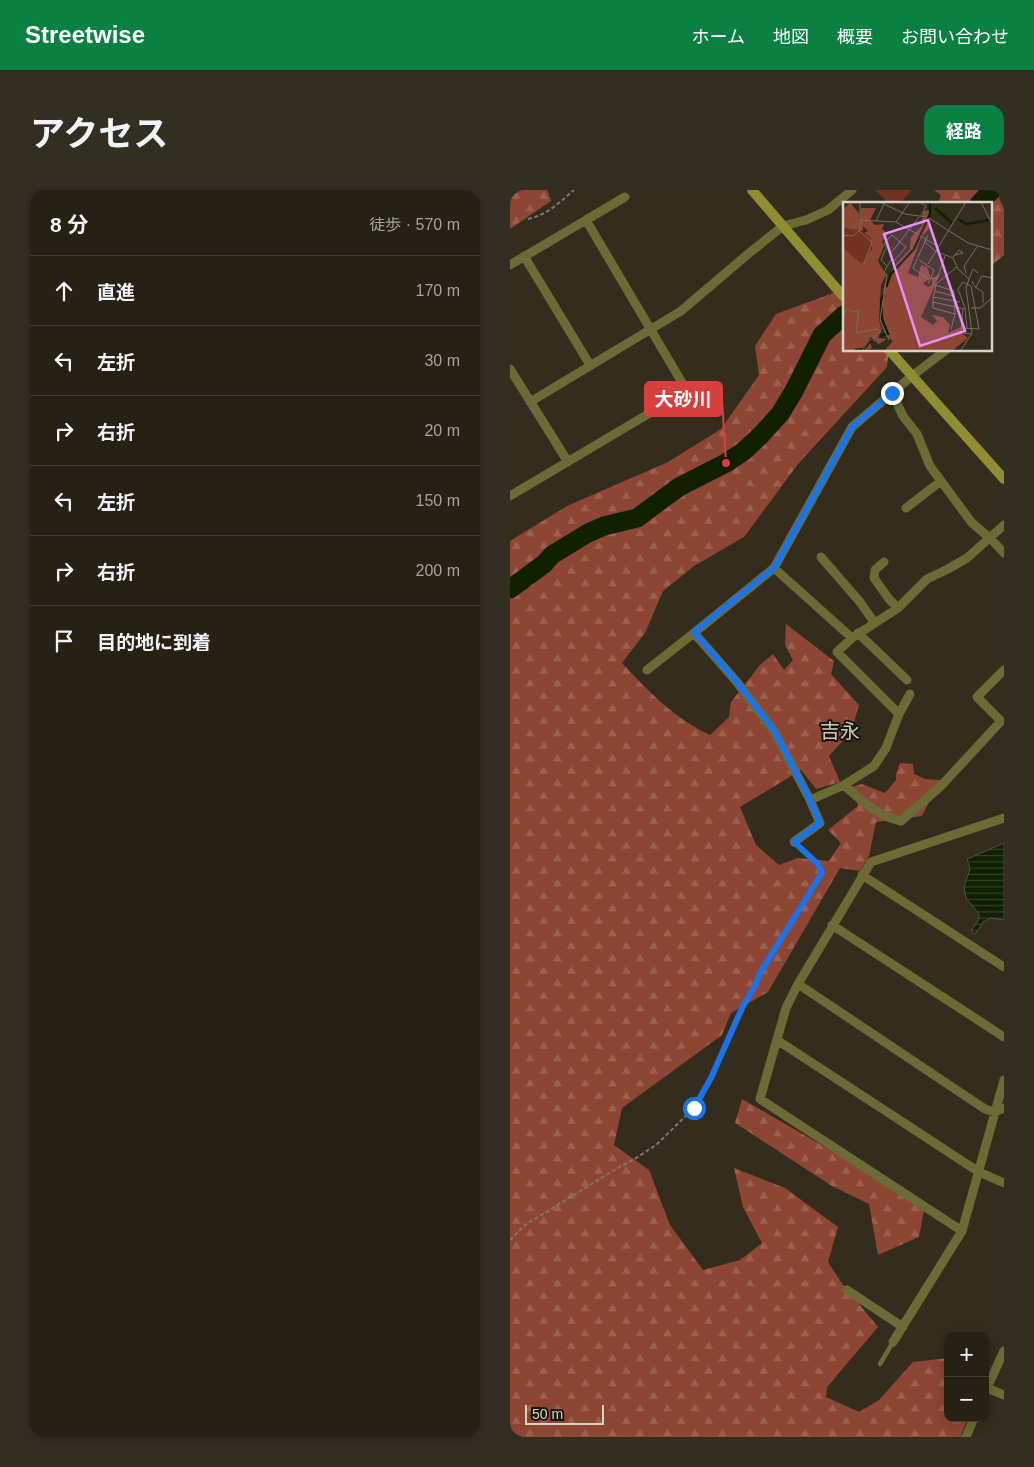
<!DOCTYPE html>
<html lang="ja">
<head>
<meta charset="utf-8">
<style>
  body { margin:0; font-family:Arial,"Noto Sans JP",sans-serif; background:#332e22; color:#f1f3f6 }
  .controls { position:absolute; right:15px; bottom:15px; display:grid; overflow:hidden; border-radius:10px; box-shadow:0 2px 12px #0003 }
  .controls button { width:45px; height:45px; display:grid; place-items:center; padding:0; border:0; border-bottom:1px solid #433e34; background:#272115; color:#f1f3f6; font:25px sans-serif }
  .scale { position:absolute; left:15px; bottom:12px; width:79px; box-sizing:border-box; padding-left:5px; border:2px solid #d7d1c7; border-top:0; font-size:14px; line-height:18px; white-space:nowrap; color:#d7d1c7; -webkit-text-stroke:4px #18150e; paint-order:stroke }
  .stop { position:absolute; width:15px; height:15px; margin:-11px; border:4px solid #1a73e8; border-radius:50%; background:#fff }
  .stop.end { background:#1a73e8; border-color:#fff; box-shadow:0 1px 5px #0008 }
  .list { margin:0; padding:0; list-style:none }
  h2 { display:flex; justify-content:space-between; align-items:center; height:65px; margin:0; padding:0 20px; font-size:21px }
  h2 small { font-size:16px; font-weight:400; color:#a4a3a0 }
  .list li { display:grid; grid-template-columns:32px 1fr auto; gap:15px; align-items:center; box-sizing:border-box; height:70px; padding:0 20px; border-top:1px solid #433e34 }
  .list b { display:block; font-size:19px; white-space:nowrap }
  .list em { font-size:16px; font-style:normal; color:#a4a3a0 }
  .icon { flex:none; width:28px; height:28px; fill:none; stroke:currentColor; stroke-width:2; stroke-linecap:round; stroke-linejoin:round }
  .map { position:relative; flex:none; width:494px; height:1247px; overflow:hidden; border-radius:15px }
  header { display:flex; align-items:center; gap:30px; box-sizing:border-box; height:70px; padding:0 25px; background:#0b8043; color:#fff }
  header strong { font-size:24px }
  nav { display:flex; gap:28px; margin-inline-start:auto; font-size:18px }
  .intro { display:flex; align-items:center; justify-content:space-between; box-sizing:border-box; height:120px; padding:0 30px }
  h1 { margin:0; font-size:35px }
  .button { padding:12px 22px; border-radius:15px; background:#0b8043; color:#fff; font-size:18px; font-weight:700 }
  main { display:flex; gap:30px; padding:0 30px }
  aside { flex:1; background:#272115; border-radius:15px; box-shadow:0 2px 12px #0003 }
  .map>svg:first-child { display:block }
  .forest { fill:url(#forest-firs) }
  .park { fill:#753120 }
  .water { fill:url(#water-rules); stroke:#4c553c }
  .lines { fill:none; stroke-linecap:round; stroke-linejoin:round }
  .river { stroke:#102000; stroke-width:19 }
  .path { stroke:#7f786a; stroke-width:2; stroke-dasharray:4 2.5; stroke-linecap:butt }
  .lane { stroke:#6c6b36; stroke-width:4.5 }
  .street { stroke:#6c6b36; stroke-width:9 }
  .secondary { stroke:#908d33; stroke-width:10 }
  .route { stroke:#1a73e8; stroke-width:6 }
  .labels { text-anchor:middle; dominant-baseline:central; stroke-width:4; stroke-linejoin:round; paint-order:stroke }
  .quarter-label { font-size:20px; fill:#d2c8b4; stroke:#18150e }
  .inset-river { fill:none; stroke:#102000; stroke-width:2.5 }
  .inset-road { fill:none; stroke:#756e60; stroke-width:1 }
  .view { fill:#ec8cfa; fill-opacity:0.15; stroke:#ec8cfa; stroke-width:2.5 }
  .inset-edge { fill:none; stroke:#d7d1c7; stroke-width:2.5 }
  .leader { fill:none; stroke:#d64140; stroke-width:2 }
  .callout-dot { fill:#d64140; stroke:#18150e; stroke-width:2 }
  .callout { fill:#d64140; stroke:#d64140; stroke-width:2 }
  .callout-label { font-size:19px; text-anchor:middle; font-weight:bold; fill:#fff }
</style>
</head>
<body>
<header>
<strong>Streetwise</strong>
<nav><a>ホーム</a><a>地図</a><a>概要</a><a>お問い合わせ</a></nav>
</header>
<div class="intro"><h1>アクセス</h1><a class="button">経路</a></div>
<main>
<aside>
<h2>8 分<small>徒歩 · 570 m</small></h2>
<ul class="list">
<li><svg class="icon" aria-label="ahead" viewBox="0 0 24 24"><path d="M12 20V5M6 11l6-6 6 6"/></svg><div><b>直進</b></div><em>170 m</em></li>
<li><svg class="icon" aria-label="left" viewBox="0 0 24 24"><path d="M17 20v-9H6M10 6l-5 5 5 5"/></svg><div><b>左折</b></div><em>30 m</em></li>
<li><svg class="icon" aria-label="right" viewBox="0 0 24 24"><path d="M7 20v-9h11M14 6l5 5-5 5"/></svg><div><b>右折</b></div><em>20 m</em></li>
<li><svg class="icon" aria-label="left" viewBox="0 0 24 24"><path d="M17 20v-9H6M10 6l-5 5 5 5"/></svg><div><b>左折</b></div><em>150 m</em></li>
<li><svg class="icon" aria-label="right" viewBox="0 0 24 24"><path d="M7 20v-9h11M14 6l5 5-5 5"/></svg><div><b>右折</b></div><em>200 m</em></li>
<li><svg class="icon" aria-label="arrive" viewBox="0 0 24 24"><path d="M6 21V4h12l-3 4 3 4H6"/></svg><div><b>目的地に到着</b></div></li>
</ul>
</aside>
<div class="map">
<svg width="494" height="1247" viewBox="0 0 494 1247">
  <defs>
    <pattern id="forest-firs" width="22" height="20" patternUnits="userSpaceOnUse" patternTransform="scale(1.25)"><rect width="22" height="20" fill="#8e4634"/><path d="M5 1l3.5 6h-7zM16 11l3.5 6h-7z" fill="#9d6050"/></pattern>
    <pattern id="water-rules" width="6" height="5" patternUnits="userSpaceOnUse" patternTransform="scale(1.25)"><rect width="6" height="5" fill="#102000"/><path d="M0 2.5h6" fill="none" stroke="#323f24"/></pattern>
  </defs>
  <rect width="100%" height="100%" fill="#342c1c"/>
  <path class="forest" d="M0,0H37L41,11L0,39Z
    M424,0H491L489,8L494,19V65L480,77V14H428L431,5Z
    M334,99V160H379L377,177L288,274L234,347L184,376L153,401L135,443L112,473C138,501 164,528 200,545L219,527L221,512L250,475L263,464L274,480L283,470L275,455L276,434L324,471L321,484L349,515L341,542L319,566L330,592L306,599L291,580L230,617L246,655L269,675L288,668L319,671L331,653L318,640L348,616L342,597L352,594L375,603L386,590V584L390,573L403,574L404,584L415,589L430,590L412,626L366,632L359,666L350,681L330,678L258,802L221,823L212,845L112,918L104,955L139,980L160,1035L193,1080L230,1070L252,1053L233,1017L224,978L275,998L328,1037L318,1072L331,1092L368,1137L317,1197L316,1207L349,1222L369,1210L403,1172L438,1168V1228H458L451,1245L452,1247H0V351L57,316L158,272L211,239L249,185L245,156L266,124Z
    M232,909L415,1015L409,1047L368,1065L359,1014L322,996L225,933Z"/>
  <path class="park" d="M365,0H402L389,14H380Z"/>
  <path class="water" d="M494,653V730L480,728L473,732L465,744L461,741L469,729V724L456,708L454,697L460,679L457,669Z"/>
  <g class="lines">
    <path class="river" d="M469,14L482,0
      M0,399L34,374L42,365L78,343L94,336L127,328L169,297L216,273L234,261L251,245L270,224L284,201L312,145L334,125"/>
    <path class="path" d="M18,29C37,25 50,12 64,0
      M0,1050L15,1035L111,976L123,970L146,955L184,918L201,888L233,816L245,796L250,783L312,683L308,674L292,659"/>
    <path class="lane" d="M370,1174L383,1152"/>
    <path class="street" d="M76,30L115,7
      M14,66L80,175
      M0,75L76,30L177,201L0,306
      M0,179L58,272
      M382,203L393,226L407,244L420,276L462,333L480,348L494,363
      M20,212L171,121L238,64L273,36L296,30L318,20L342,0
      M396,318L431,291
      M311,367L350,412L364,432
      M374,372L365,380L364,388L379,409L388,418
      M264,378L342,448
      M348,443L397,490
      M137,480L184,443
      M389,524L400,504
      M334,595L364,576L376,558L389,524L327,462L342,448L388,418L417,389L438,379L457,368L494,335
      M300,610L264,541L226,491L184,443L264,378L342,237L402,186L436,160
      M284,652L310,633L300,610L334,595C352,611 367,626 391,631L431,596L491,531L467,507L494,480
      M352,685L494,777
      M322,735L494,847
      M288,794L475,919L485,922L494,918
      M267,850L469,982L494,993
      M452,1041L250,909L276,818L288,794L361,672L494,628
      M337,1100L393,1137
      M383,1152L452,1041L494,890
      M477,1198L494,1205
      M475,1202L494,1161
      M456,1247L464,1228"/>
    <path class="secondary" d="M242,0L333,106
      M379,160L494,289"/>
  </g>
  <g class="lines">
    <path class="route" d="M184,918L201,888L233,816L245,796L250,783L312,683L308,674L284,652L310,633L300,610L264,540L226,491L184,442L264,378L342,237L382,203"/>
  </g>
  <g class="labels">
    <g class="quarter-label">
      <text x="330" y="541">吉永</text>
    </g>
  </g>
  <g transform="translate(333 12)">
    <rect width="149" height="149" fill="#342c1c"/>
    <path d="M7,1L16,11V21L18,6H33L27,18L32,23L41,22L39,27L45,32L39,40L41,44L35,59L43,73L38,83L36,118L39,128L34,127L38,129L35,136L44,137L36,142L29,137L26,139L29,146L23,148H0V45L29,48L27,35L21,31L25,29L20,24V29L0,26V7ZM86,8V27L79,34L65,71L75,75L78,63L84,65L88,76L80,81L85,85L89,83V76L97,72L78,115L90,123L94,119L89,113L100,115L107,123L105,131L118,125V131L125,136L110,148H42L50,139L43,134L37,117L41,84L51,64L67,47L68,35L79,24V16H84L79,15L81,9Z" fill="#8e4634"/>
    <path d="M0,26L16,28L28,35V48L19,62L0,46Z" fill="#753120"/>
    <path class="inset-river" d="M92,6L109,21M115,17L123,22L147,18M43,85L48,72L71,47L87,12V0M37,134L45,132L39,117L38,98L41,93M12,148L21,147L29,136"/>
    <path class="inset-road" d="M37,0L62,12L84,15M77,0L83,4L78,14M138,0L149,22M86,16L125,41L149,48M17,18L53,20L74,32M33,19L41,2M53,20L67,0M16,29L29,40L21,62M1,33L10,34L17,28V0M85,33L70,66L86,78M77,34L96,45M81,39L92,49L110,56L115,67L126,77L123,86L129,131L118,148M49,50L76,15M110,56V55L116,48L120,51L112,53M76,58L91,68L88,76M85,62L123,0M44,64L38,58L43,46L41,41L49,33L63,45L50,60L48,58L41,70L44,73L37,118L46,138M123,71L121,64L134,45M126,77L130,67L135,71M129,79L132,85L140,90V101M85,82L88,76L94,77L102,54M92,83L111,89L112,112L108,127M133,85L139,74L149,76M91,89L111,94M90,95L117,100M90,100L122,107M128,106H137L149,96M120,107L118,131L129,132M112,112L90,106V97L93,82L114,65M0,115L4,107L9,110L16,108L13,131L35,127L38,129M119,126L136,127L128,84L120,80L115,87L122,106L124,126M20,148L25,140L38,129"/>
    <path class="view" d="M85,18L122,129L77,144L41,32Z"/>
    <rect width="149" height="149" class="inset-edge"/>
  </g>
  <path class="leader" d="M216 273L212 209"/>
  <circle class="callout-dot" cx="216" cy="273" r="5"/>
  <rect class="callout" x="135" y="192" width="77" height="34" rx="5"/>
  <g class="callout-label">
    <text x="173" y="216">大砂川</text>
  </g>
</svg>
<div class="controls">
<button>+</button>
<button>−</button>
</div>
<div class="scale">50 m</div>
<div class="stop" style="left:184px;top:918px"></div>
<div class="stop end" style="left:382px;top:203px"></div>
</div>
</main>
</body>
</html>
